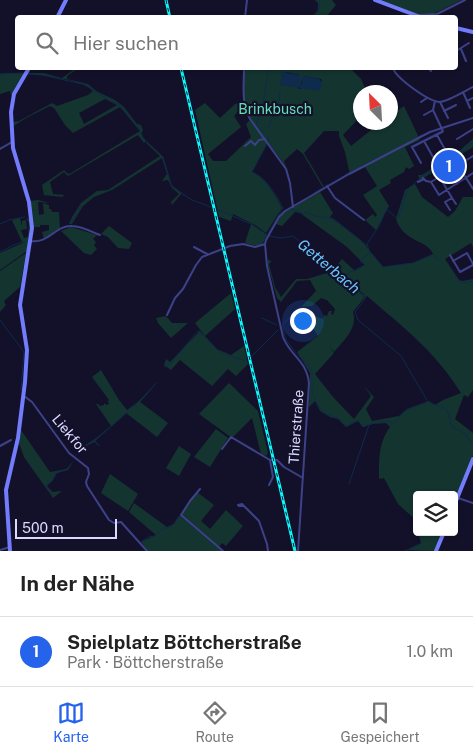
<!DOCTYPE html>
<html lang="de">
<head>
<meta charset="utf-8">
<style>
  body { margin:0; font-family:"Public Sans",sans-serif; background:#f2f2f2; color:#222 }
  .controls { position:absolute; right:15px; bottom:15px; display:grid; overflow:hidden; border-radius:5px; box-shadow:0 1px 4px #0004 }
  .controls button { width:45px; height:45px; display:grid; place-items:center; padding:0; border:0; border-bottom:1px solid #e0e0e0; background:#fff; color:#222; font:25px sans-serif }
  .compass { position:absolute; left:353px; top:85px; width:45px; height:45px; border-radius:50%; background:#fff; box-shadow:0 1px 4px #0004; rotate:336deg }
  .scale { position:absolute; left:15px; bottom:12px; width:102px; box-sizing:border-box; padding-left:5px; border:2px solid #dbdafe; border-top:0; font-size:14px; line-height:18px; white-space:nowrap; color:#dbdafe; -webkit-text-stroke:4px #13112a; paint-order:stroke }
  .you { position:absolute; left:302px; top:320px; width:18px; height:18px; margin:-12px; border:4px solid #fff; border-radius:50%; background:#1a73e8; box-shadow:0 0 0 8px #1a73e833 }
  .badge { display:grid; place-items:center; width:32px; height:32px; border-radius:50%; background:#2563eb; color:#fff; font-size:16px; font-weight:700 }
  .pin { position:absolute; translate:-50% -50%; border:2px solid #fff; box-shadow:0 1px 5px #0006 }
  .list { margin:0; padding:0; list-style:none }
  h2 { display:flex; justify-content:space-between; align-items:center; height:65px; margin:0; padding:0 20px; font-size:21px }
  h2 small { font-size:16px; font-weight:400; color:#767676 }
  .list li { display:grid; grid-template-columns:32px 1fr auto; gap:15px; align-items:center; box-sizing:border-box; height:70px; padding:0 20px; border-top:1px solid #e0e0e0 }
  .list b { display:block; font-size:19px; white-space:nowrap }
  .list p { margin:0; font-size:16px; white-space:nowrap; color:#767676 }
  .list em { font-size:16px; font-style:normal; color:#767676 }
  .icon { flex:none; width:28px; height:28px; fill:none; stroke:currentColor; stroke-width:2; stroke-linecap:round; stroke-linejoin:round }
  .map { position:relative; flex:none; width:473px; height:551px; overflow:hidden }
  .search { position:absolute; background:#fff; box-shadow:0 1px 4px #0004; left:15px; right:15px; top:15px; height:55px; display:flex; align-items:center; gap:12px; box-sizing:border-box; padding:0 18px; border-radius:5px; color:#767676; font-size:19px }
  .sheet { height:135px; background:#fff }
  nav { display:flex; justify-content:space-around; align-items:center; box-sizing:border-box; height:70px; border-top:1px solid #e0e0e0; background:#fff; font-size:14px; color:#767676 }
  nav a { display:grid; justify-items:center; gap:2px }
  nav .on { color:#2563eb }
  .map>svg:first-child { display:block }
  .green { fill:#143430; fill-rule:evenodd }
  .water { fill:#0e2a4c }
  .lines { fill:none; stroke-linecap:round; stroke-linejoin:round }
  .stream { stroke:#0e2a4c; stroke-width:1 }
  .street { stroke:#3d4188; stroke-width:2 }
  .secondary { stroke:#737cfd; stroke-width:4 }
  .rail-casing { stroke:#09f9fc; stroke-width:3 }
  .rail { stroke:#13112a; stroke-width:1; stroke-dasharray:4; stroke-linecap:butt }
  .labels { text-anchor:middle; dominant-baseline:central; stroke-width:4.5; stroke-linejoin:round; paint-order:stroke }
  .park-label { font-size:14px; fill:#66dfb6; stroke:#13112a }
  .street-label { font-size:14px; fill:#dbdafe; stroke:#13112a }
  .water-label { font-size:15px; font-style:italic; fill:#6ac6fd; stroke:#13112a }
</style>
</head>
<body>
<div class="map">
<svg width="473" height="551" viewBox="0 0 473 551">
  <rect width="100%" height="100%" fill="#13112a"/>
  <path class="green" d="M315,0H332L336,5L326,17H312L318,10V3Z
    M377,0H462L433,14H417Z
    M76,68H79L67,76V79L88,84L96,91L115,100L124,107L137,124L141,125L143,130L141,134L146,141L144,143L138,135L68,176L64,172L50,182L53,194L65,195L62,197L44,195L42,185L64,170L68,174L71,173L140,131L120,107L73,133L65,125L54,108L50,106L28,117L12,127V122L19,121L52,103L57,106L88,95L93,91C81,79 44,75 27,74L28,73H43L62,78ZM105,99L117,105L84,124L79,113Z
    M244,68H332L341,69L350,68L361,79L367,92H360V117L343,135L351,146L380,123L390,122L391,115L404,106L420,140L405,147L414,166L409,169L406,167L404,172L390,180L391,183L379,190L389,206L376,230L365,220L373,214L375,217L377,215L363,195L377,186L365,167L350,175L345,152L339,136V131H324L304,153L324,187L323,188L303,154L297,149L284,161L290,177C281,151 253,133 245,107C242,96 244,80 244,68ZM286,72L300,75V86L303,76L321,79L322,82L299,89Z
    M6,73H24L11,96L10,91L0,94V74Z
    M205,103L220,118L235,104L238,103L240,104V109L234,116L241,127L208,154L213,161H226L251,137L246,124L250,120L267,143L252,172C267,179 275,195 282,208L266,233L255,225L233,214L231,221L219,217L195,110Z
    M473,139V147L450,161L454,167L449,170L443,166L420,180L418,175H422L458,152Z
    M147,142L163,157L171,185L182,193L172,205L171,202L179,194L172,188L168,180L162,181L167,174L162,158L112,190L94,197L83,206L72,224H69L72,217L81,203L97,191L108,190L160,156L146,143Z
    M415,184L422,197L448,217L455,211L463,197H473V247L471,243L445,259L459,280L462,281L473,279V390L468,397L464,395L455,419L473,433V455L454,502V495H417V521L398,504L384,478L379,479C379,461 378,443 390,427L386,423L373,424L363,427L358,421L346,427L338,419L330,417L320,411L315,401L309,407L310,373L297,352L318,336L310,324L315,316L323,319L324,315L327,316L329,311H332L331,314L333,315L335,309L327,300L321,298L312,306L301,307L316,291L310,280L297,281L281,302L277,298L268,265V260H270L271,262L269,264L275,287L281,297L296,279H307L334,271L340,276L334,269L342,259L355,271L365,265L347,247L300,213L295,212L282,226L276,224L283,213L320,192L333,213L330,217L361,240L383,267L413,263L433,254C428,240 403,242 396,219L405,190ZM342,277L364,294L365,298L367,296C404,328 434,350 461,393L443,400L435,405L429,401L407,409L399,416L372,421L366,409L374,397L364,386L371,396L354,419L333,397L315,374L334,353L329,346L334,352C344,340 358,328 353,312L364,298L363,295Z
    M38,200L50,203L38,202L39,215L44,214L43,203L49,205V209H51L52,212H59L60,229L44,239L42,232L49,230V225H40V227H33L30,201Z
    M20,218L22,226V221L26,220L27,229L21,230L24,238L28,237L29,223L26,218L30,219V229L27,251L0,270V253L25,242H22L12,220Z
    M251,224L267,235L263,243L257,246L245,243Z
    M109,226L132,243L129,249L118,248L108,237L101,234Z
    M71,227L97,235L93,239L96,242L94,245L97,249L91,255L84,253L61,231Z
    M26,253L20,287L4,301L6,305L0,312V271Z
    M231,293L235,309L205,336L195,323Z
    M166,316L172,323H188L171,338L158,323L156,318Z
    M200,331L218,350H219L231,355L244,346L248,364L236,376L228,369L212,386L180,360L171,370L164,365L166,359L170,362Z
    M101,370L119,400L127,410L139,401L157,383L140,402L168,423L157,437L126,413L95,441L100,446L94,442L82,448L76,455L81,448L94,440L111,426L96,404H98L100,406L104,405V403L106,405L109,404L108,401L109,400L92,377Z
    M229,383L258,411L268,453L266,456L261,454L252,418L232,438L199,414Z
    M216,429L228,438L210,467L194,457Z
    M21,430L50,472L67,469L74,460L68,470L57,473L53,480L47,486L53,492L62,491L53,498L24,457L19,443Z
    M179,446L191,454L179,476L166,468Z
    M110,474L138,494L128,511L101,493Z
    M197,492L214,505L201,521L210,529L226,510L243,526L226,546L222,543L219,547L181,514Z
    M134,503L167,527L174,524L180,515L222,551H148L141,542L156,535L129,512Z
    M418,532H442L435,551L408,550L421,543Z"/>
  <path class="water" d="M282,72L300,75V86L302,82L301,78L303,76L319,79L322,82L320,91L280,85Z"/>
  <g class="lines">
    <path class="stream" d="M313,18L319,10L320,0
      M0,74L24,73
      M28,74L42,75L87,85L95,92L119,105L138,126L143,138L163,157L172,187L192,200L211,207
      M267,78L269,68
      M267,79L263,105L256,125L268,137L269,140L252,172C267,178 276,195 283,208L268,233
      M268,128L279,102L280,91
      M418,137L422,135
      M470,145L473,142
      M410,147L441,131
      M442,164L465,150L469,145
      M359,167L384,155
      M350,172L358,168
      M348,173H349
      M423,176L441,165
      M335,181L347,174
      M412,186L421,177
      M324,187L333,182
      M23,189L25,195
      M314,193L322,188
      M383,207L396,217
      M291,208L303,214L306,212L315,216L334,219L367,246
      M217,209L251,224L269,236L281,238L293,236L363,294L365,299L355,312L358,320L401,356L428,402C433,405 435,405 440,406C450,408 449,420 452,427L464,433L473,445
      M399,217L406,192L411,186
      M71,223L81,206
      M0,224L9,220L25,217
      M0,252L16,244L24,242
      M370,252L383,267L413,263L432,255
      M369,253H370L367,244L379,226L385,212
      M434,254L438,261
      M347,274L365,265L360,261L368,254
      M457,281L462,283L473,281
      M352,295L357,290
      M262,318L277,325
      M0,320L24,352L21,390
      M204,337L217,350
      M219,351L224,354L245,361
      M296,353L286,340L282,325L300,308
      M298,355L312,369V387
      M252,356L279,329
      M164,367L171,363L197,332L200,331L202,335
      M312,390L313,393
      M314,397C320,412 324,413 338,418C341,420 344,424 347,426L358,420L363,427L372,423L389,421L392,425L405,411L427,402
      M94,441L99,446
      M76,455C83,446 92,442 101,435C120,419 140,402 156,383
      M349,484L369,425
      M52,494L46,485L52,481L56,473L67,469L72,463
      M187,522L216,546
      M141,542L150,536L153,537L164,528C172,529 175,522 179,516L186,521
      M219,549L221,551
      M405,551L422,543"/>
    <path class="street" d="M419,15L437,14L465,0
      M245,18L247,0
      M461,49L466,61
      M456,51L469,43
      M244,68C244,85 241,103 250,119L286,169L290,183L293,207
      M382,68L386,69H393
      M393,68C396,78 429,102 440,102C449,101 465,91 473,87
      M428,68L431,71
      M463,92L470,108
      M435,101L433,110L441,127
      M467,101L473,98
      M421,102L427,98
      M440,102L448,118
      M444,111L456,105
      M424,115L433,110
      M437,135L447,153
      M457,139L473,129
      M424,141L433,157
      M245,146L251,141L255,145L259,140L265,139
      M0,149L12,142
      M421,163L412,147L442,132L443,131L441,128
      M458,165L473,189
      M439,176L452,198L445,202L450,210
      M452,176L457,184
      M423,178L426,181L431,182L473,156
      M418,182L424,179
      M431,182L439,195L473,173
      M327,186L335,198L364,220
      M452,198L456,204
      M31,241C48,244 56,225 72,226C81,226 92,232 100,235
      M194,247L207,254
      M450,255L460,272L473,265
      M453,261L467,253L473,264
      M167,315L175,298L183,289L196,265L202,257L230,246L243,244L255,247L265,244
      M24,396L32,402L69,453L88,468L89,474L86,482L87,486L109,520L114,523L121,522L147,551
      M0,446L11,440
      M222,449L231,437L270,460
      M269,485L273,477L270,460H277L284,467L303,478
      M200,489L190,501L181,515L223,551
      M458,498L473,503
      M244,506H239L238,505L242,504L259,521L267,544L268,551
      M0,550L10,547
      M298,551L309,383C306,359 290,356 283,337L267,266L265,244L266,240L279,217L285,211L349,174L430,132L473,118"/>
    <path class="secondary" d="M375,0L423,18
      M57,18L66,0
      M456,28L473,32
      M454,506L473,459
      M10,551L6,490L18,438L25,382L27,350L20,305L32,228L29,202L13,148L11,112L14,94L29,68
      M436,551L444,532"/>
    <defs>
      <path id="rail" d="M166,0L170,18
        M181,68L295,551"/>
    </defs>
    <use href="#rail" class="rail-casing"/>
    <use href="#rail" class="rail"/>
  </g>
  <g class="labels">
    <g class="park-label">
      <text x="275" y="109">Brinkbusch</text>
    </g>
    <g class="street-label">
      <text transform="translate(296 427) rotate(-86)">Thierstraße</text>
      <text transform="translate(70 434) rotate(50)">Liekfor</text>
    </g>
    <g class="water-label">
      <text transform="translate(329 266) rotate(40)">Getterbach</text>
    </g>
  </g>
</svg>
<div class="controls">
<button><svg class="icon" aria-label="layers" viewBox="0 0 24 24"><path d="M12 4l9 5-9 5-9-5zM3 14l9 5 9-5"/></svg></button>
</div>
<svg class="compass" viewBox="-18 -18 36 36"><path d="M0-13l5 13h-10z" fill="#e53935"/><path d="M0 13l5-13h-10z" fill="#767676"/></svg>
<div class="scale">500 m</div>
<div class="you"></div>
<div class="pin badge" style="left:449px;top:166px">1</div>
<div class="search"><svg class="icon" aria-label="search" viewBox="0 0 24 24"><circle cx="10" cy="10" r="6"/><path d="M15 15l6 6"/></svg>Hier suchen</div>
</div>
<section class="sheet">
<h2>In der Nähe<small></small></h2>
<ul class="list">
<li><span class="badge">1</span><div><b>Spielplatz Böttcherstraße</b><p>Park · Böttcherstraße</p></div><em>1.0 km</em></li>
</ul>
</section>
<nav>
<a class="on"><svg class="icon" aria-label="map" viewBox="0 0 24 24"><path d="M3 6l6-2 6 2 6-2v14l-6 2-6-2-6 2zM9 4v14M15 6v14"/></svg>Karte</a>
<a><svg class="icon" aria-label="directions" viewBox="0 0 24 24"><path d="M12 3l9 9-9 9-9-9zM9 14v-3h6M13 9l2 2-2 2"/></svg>Route</a>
<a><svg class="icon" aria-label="saved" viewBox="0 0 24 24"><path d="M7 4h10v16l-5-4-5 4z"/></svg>Gespeichert</a>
</nav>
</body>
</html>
